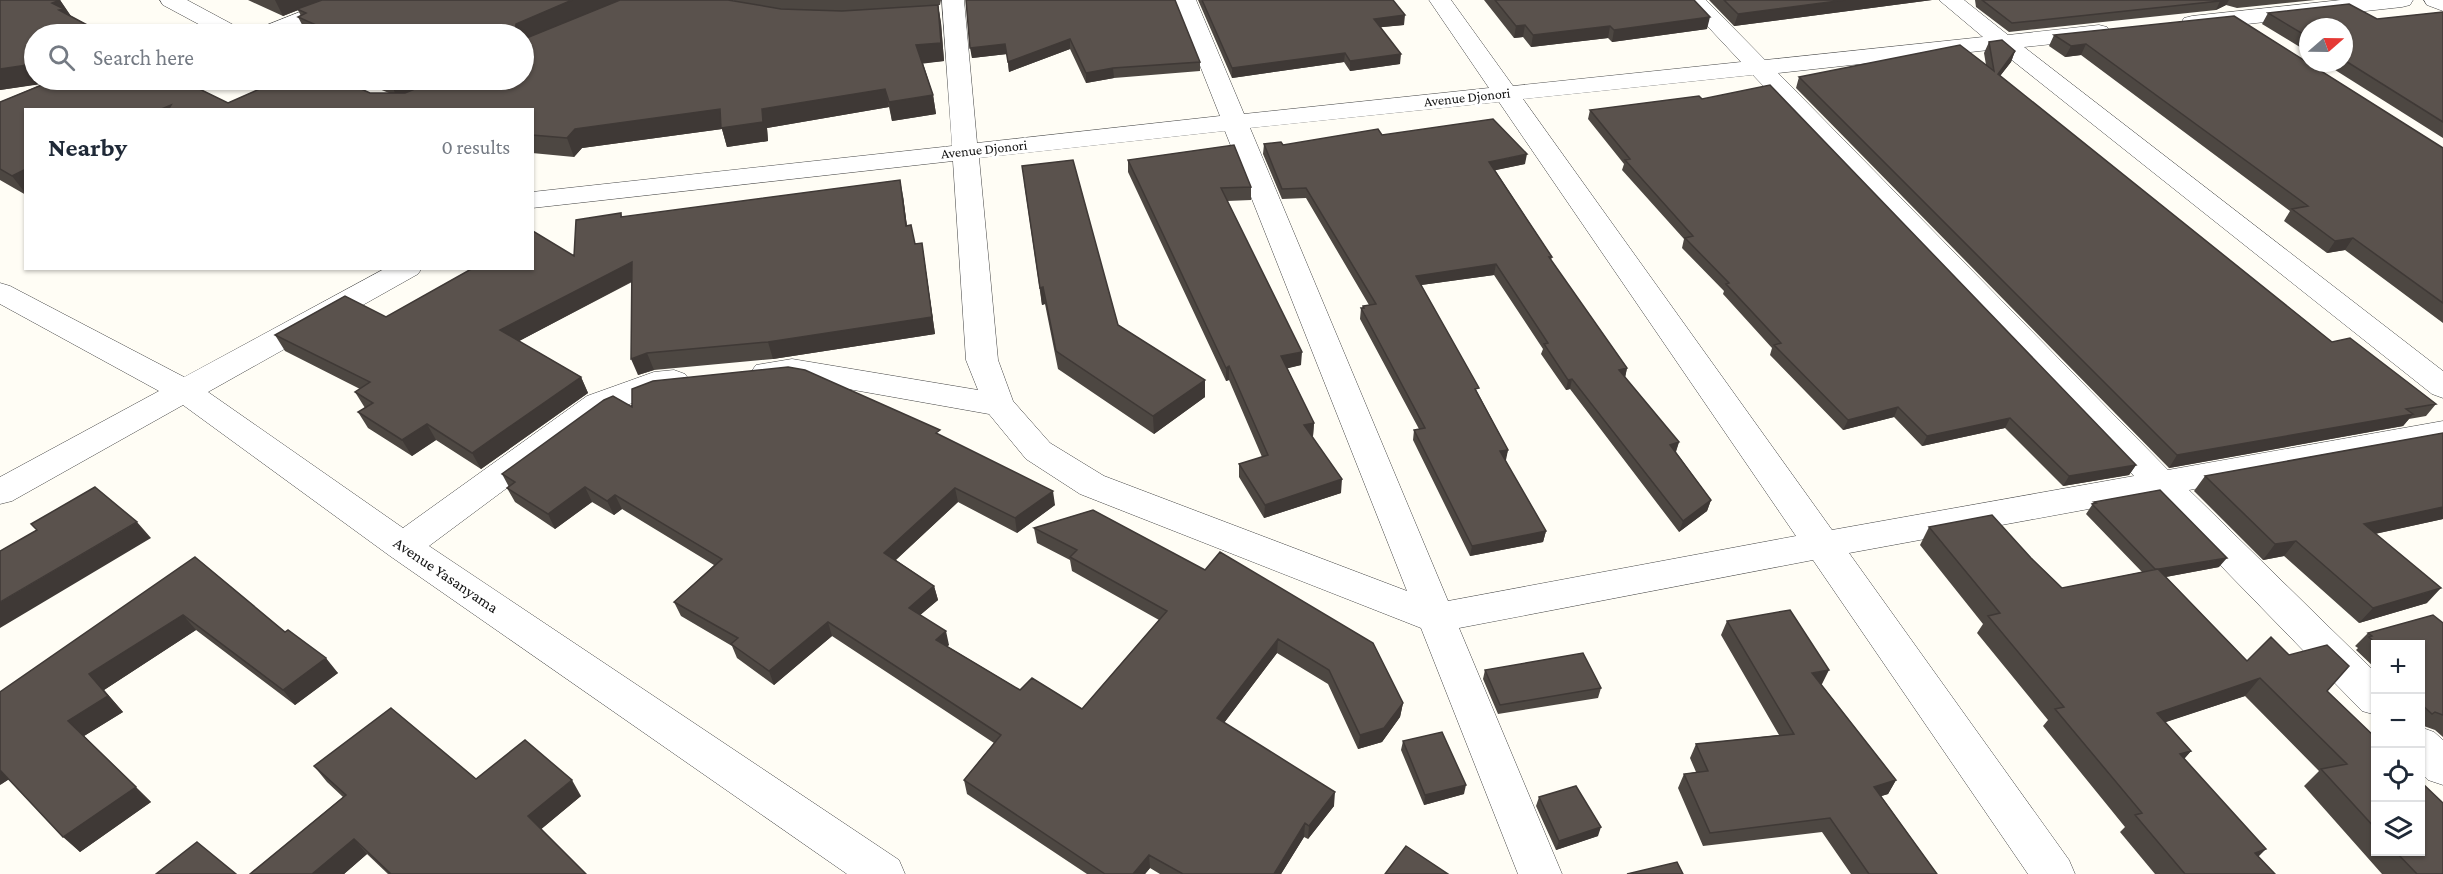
<!DOCTYPE html>
<html lang="en">
<head>
<meta charset="utf-8">
<style>
  body { margin:0; font-family:"Crimson Pro",serif; background:#f6f6f7; color:#1f2937 }
  .controls { position:absolute; right:18px; bottom:18px; display:grid; overflow:hidden; border-radius:0px; box-shadow:0 2px 4px #0004 }
  .controls button { width:54px; height:54px; display:grid; place-items:center; padding:0; border:0; border-bottom:2px solid #e0e1e3; background:#fff; color:#1f2937; font:30px sans-serif }
  .compass { position:absolute; left:2299px; top:18px; width:54px; height:54px; border-radius:50%; background:#fff; box-shadow:0 2px 4px #0004; rotate:70deg }
  .list { margin:0; padding:0; list-style:none }
  h2 { display:flex; justify-content:space-between; align-items:center; height:78px; margin:0; padding:0 24px; font-size:26px }
  h2 small { font-size:20px; font-weight:400; color:#747a83 }
  .icon { flex:none; width:33px; height:33px; fill:none; stroke:currentColor; stroke-width:2; stroke-linecap:round; stroke-linejoin:round }
  .map { position:relative; flex:none; width:2443px; height:874px; overflow:hidden }
  .search { position:absolute; background:#fff; box-shadow:0 2px 4px #0004; left:24px; top:24px; width:510px; height:66px; display:flex; align-items:center; gap:15px; box-sizing:border-box; padding:0 21px; border-radius:33px; color:#747a83; font-size:22px }
  .panel { position:absolute; background:#fff; box-shadow:0 2px 4px #0004; left:24px; top:108px; width:510px; height:162px; border-radius:0px }
  .map>svg:first-child { display:block }
  .lines { fill:none; stroke-linecap:round; stroke-linejoin:round }
  .minor-casing { stroke:#444; stroke-width:1 }
  .minor { fill:#fff; fill-rule:evenodd }
  .wall { fill:#4d4742 }
  .shaded-wall { fill:#3f3936 }
  .building { fill:#5a524d; stroke:#3f3936; stroke-width:1.5 }
  .labels { text-anchor:middle; dominant-baseline:central; stroke-width:6; stroke-linejoin:round; paint-order:stroke }
  .far-street-label { font-size:14px; fill:#111; stroke:#fff }
  .street-label { font-size:16px; fill:#111; stroke:#fff }
</style>
</head>
<body>
<div class="map">
<svg width="2443" height="874" viewBox="0 0 2443 874">
  <rect width="100%" height="100%" fill="#fffdf5"/>
  <g class="lines">
    <defs>
      <path id="minor" d="M160,0H187L241,29L244,34H217L163,5Z
        M330,0H360L357,5L284,34H254L257,29Z
        M942,0H964L977,143L1220,116L1174,0H1196L1244,114L1489,88L1429,0H1451L1513,86L1741,62L1683,0H1706L1765,60L1983,37L1939,0H1964L2008,35L2099,25L2107,27L2110,32L2107,37L2099,39L2024,47L2443,371V398L2432,394L1998,49L1778,73L2168,470L2443,421V443L2189,490L2376,673V715L2362,711L2154,497L1849,553L2069,860L2075,874H2028L1813,560L1459,628L1562,874H1518L1421,628L1080,494L1026,459L989,414L792,379L767,382L756,379L751,372L756,365L792,359L978,390L966,360L953,161L532,208V192L952,146ZM1753,75L2134,476L1832,530L1523,99ZM1499,102L1796,536L1448,601L1250,128ZM1225,131L1407,591L1104,476L1050,443L1013,401L998,360L979,158Z
        M2341,0H2413L2410,5L2402,7L2192,30L2184,28L2181,23L2184,18L2192,16Z
        M2424,0H2443V11L2427,5Z
        M386,268H422L418,274L208,392L403,528L587,396L654,372L674,370L685,374L690,381L685,388L658,393L609,412L429,546L899,860L905,874H847L390,556L183,405L12,501L0,504V477L159,391L0,304V283L10,286L184,377Z
        M2420,727L2434,732L2443,740V785L2428,780L2420,772Z"/>
    </defs>
    <use href="#minor" class="minor-casing"/>
    <use href="#minor" class="minor"/>
  </g>
  <path class="wall" d="M0,0H60L71,16L104,34H34V80H181L228,103L280,80H341L370,93H389L357,80H524V34H307L298,17L301,16L298,10L283,16L248,0H620L613,3L620,0H728L737,2L731,0H941L940,5L867,10L938,5L941,23L944,61L923,63L933,95L936,114L892,121L889,107L767,128L768,141L727,147L722,129L582,148L574,157L532,153V110H26V195L0,180V102L45,83L0,90Z
    M966,0L1200,62V71L1114,78L1086,83L1070,49L1009,72L1007,54L972,58Z
    M1198,0H1393L1404,25L1381,27L1400,64L1350,71L1344,62L1232,78Z
    M1484,0H1694L1707,29L1612,42L1608,38L1531,47L1523,37L1514,38Z
    M1709,0H1932L1734,26Z
    M1975,0H2315L2237,8L2226,5L2216,10L2009,32L1976,7Z
    M2443,12V138L2324,63H2344V27H2308V52L2262,24L2268,13L2377,19Z
    M2054,35L2443,148V323L2345,250L2327,253L2284,221L2290,211L2081,55L2065,57L2049,46Z
    M1989,42L2015,51L2011,62L2000,76L2332,342L2436,404L2426,416L2409,419L2403,426L2169,468L1796,88L1799,77L1986,65L1984,53Z
    M1590,110L2136,465L2129,475L2063,486L2005,428L1922,446L1894,417L1843,430L1770,355L1772,348L1723,294L1724,291L1682,248L1684,239L1622,170L1624,164L1588,119Z
    M1382,135L1525,164L1495,170L1552,257L1551,260L1627,368L1625,377L1679,442L1676,452L1711,500L1707,511L1679,532L1570,389L1566,390L1541,354L1543,349L1494,275L1421,285L1508,450L1505,460L1546,531L1543,542L1470,556L1413,440L1414,430L1419,429L1360,319L1361,308H1362L1363,306L1369,305L1306,198L1282,199L1263,154L1264,144L1283,145Z
    M1128,160L1251,187V200L1227,201L1301,365L1287,368L1314,423L1313,436L1312,437L1341,493L1264,518L1239,477V464L1262,457L1229,380L1226,381L1128,172Z
    M1024,182L1118,325L1205,380V397L1154,434L1058,369L1045,304L1042,305Z
    M903,196L907,226L915,244L922,243L935,334L773,359L654,370L638,375L632,282L519,341L581,377L588,393L481,469L436,440L412,456L368,428L358,412L365,408L355,392L360,389L285,351L275,335L386,317L574,256L621,213L622,217Z
    M632,407L941,436L1055,505L1017,533L958,502L896,560L934,586L938,600L920,615L949,645L947,646L1020,690L1082,709L1159,620L1072,571L1070,560L1037,543L1034,528L1093,510L1403,703L1400,717L1382,742L1358,749L1328,684L1277,653L1224,723L1334,806L1308,839L1304,837L1281,874H1160L1150,868L1145,874H1087L967,794L964,780L994,743L832,636L774,685L737,658L732,646L681,616L674,602L714,565L622,509L614,515L592,502L555,529L515,502L507,488L509,487L502,474Z
    M2443,433V519L2375,534L2427,603L2359,623L2284,556L2263,560L2194,491L2205,476Z
    M2094,502L2219,567L2166,577L2247,661L2327,691L2376,738V852H2421L2443,874H2382L2304,786L2319,771L2245,696L2165,722L2191,751L2184,759L2258,857L2275,874H2155L2120,832L2125,827L2043,726L2048,720L1977,633L1983,624L1920,545L1929,527L2031,558L2062,588L2142,572L2086,514Z
    M195,557L285,632L338,673L295,705L196,630L104,690L123,712L84,736L151,802L80,852L9,779L0,785Z
    M1727,621L1822,684H1821L1896,780L1888,794L1881,796L1937,874H1851L1822,832L1703,846L1678,788L1684,774L1696,772L1690,758L1696,744L1779,735L1721,635Z
    M2443,623V737L2435,730L2421,725V645H2376V669L2356,650L2358,648L2355,646L2368,633Z
    M1485,670L1601,688L1598,698L1498,714L1483,679Z
    M1403,741L1464,794L1424,805L1401,750Z
    M314,766L476,779L581,796L541,829L586,874H388L367,854L344,874H250L343,797L327,782Z
    M1539,797L1598,836L1556,850L1536,806Z"/>
  <path class="shaded-wall" d="M60,0L72,18L75,27L52,3Z
    M275,0H324L283,16Z
    M572,0H620L524,42V34H515L516,24Z
    M1845,0H1932L1734,26L1738,14Z
    M2223,0H2229L2226,5L2216,10L2220,1Z
    M938,5L941,23L944,61L920,64L916,45Z
    M1405,15L1404,25L1373,28L1374,19Z
    M1710,17L1707,29L1612,42L1614,30Z
    M1525,25L1523,37L1514,38L1516,26Z
    M1610,26L1608,38L1531,47L1533,35Z
    M1070,39V49L1009,72L1008,62Z
    M1005,44L1007,54L972,58L970,48Z
    M2086,44L2081,55L2065,57L2071,46Z
    M2015,51L2011,62L1993,85L1998,74Z
    M1345,53L1344,62L1232,78V68Z
    M1401,54L1400,64L1350,71V61Z
    M34,64V80H69L0,90V69Z
    M1113,68L1114,78L1086,83V73Z
    M389,80H438L397,97Z
    M885,89L889,107L767,128L768,141L727,147L722,129L582,148L574,157L567,138L575,129L720,109H762Z
    M933,95L936,114L892,121L889,102Z
    M171,105L174,110H159Z
    M1527,154L1525,164L1487,172L1489,162Z
    M26,169V194L12,176Z
    M900,180L903,196L909,242L906,226Z
    M2353,238L2345,250L2327,253L2335,241Z
    M922,243L935,334L773,359L768,342Z
    M632,262L638,278L508,347L500,330Z
    M1496,264L1494,275L1414,286L1416,276Z
    M1043,287L1045,304L1042,305L1040,288Z
    M1302,352L1301,365L1281,370V356Z
    M647,353L654,370L638,375L631,359Z
    M1229,366V380L1226,381V368Z
    M1627,368L1625,378L1619,370Z
    M581,377L588,393L481,469L472,453Z
    M1572,379L1570,389L1566,390L1568,380Z
    M1205,380V397L1154,434L1153,416Z
    M1898,407L1894,417L1843,430L1848,420Z
    M2413,414L2403,426L2169,468L2177,455Z
    M2010,418L2005,428L1922,446L1927,436Z
    M1314,423L1313,436L1303,438L1304,425Z
    M427,424L436,440L412,456L402,440Z
    M1679,442L1675,453L1670,445Z
    M1508,450L1506,460L1497,462L1500,451Z
    M2136,465L2129,475L2063,486L2069,476Z
    M1342,479L1341,493L1264,518L1265,505Z
    M585,487L592,502L555,529L548,514Z
    M955,488L958,502L888,567L884,553Z
    M1053,491L1055,505L1017,533L1015,518Z
    M615,495L622,509L614,515L607,501Z
    M1711,500L1707,511L1679,532L1683,521Z
    M2443,507V519L2351,539L2364,524Z
    M137,522L151,538L0,628V602Z
    M1546,531L1543,542L1470,556L1472,546Z
    M2296,541L2284,556L2263,560L2275,544Z
    M2227,558L2219,567L2149,580L2156,570Z
    M934,586L938,600L912,622L909,608Z
    M2441,588L2427,603L2359,623L2373,608Z
    M183,615L196,630L104,690L123,712L84,736L151,802L80,852L63,837L68,721L89,674Z
    M828,622L832,636L774,685L769,671Z
    M946,631L949,645L939,654L936,640Z
    M1278,639L1277,653L1217,732V718Z
    M326,658L338,673L295,705L283,690Z
    M1829,670L1822,684L1805,687L1812,673Z
    M2260,678L2245,696L2142,730L2157,713Z
    M1403,703L1400,717L1382,742L1358,749L1360,735Z
    M2191,751L2176,768L2180,754Z
    M0,769L11,778L0,785Z
    M572,780L581,796L539,831L528,816Z
    M1896,780L1888,794L1866,801L1874,787Z
    M1466,785L1464,794L1424,805L1425,795Z
    M1335,792L1334,806L1308,839L1309,826Z
    M1305,823L1304,837L1281,874H1274Z
    M1601,827L1598,836L1556,850L1559,841Z
    M354,839L367,854L344,874H312Z
    M2266,849L2249,866L2255,853Z
    M1149,855L1150,868L1145,874H1133Z"/>
  <path class="building" d="M0,0H60L52,3L64,9L59,10L104,34H34V64L0,69Z
    M322,0H572L516,24L515,34H336L298,17L306,13L297,9Z
    M620,0H728L781,9L842,11L938,5L941,43L916,45L933,95L889,102L885,89L762,109L763,122L721,128L720,109L575,129L567,138L532,135V110H168L171,105L159,110H26V169L12,176L0,169V102L54,80H181L228,103L280,80H341L370,93H405L437,80H524V39Z
    M966,0H1175L1200,62L1113,68L1086,73L1070,39L1008,62L1005,44L970,48Z
    M1202,0H1393L1405,15L1374,19L1401,54L1350,61L1345,53L1232,68Z
    M1495,0H1694L1710,17L1614,30L1610,26L1533,35L1525,25L1516,26Z
    M1724,0H1845L1738,14Z
    M1982,0H2223L2220,1L2012,23Z
    M2349,4L2377,19L2443,12V122L2344,60V27H2308V37L2268,13Z
    M2234,16L2443,148V303L2353,238L2335,241L2292,209L2308,206L2086,44L2071,46L2054,35Z
    M2002,40L2015,51L1998,74L2332,342L2350,338L2436,404L2406,409L2413,414L2177,455L1799,77L1960,45L1994,71L1989,42Z
    M1770,85L2136,465L2069,476L2010,418L1927,436L1898,407L1848,420L1774,345L1781,343L1726,284L1729,283L1685,238L1693,236L1625,160L1630,159L1590,110L1699,96L1702,99Z
    M1493,119L1527,154L1489,162L1552,257H1549L1627,368L1619,370L1679,442L1670,445L1711,500L1683,521L1572,379L1568,380L1544,344L1548,343L1496,264L1416,276L1479,388L1475,389L1508,450L1500,451L1546,531L1472,546L1414,430L1425,428L1361,308H1364L1363,306L1376,304L1306,188L1282,189L1264,144L1281,142L1283,145L1378,129L1382,135Z
    M1234,145L1251,187L1221,188L1302,352L1281,356L1314,423L1304,425L1342,479L1265,505L1239,464L1268,455L1229,366L1226,368L1128,160Z
    M1073,160L1118,325L1205,380L1153,416L1056,351L1043,287L1040,288L1022,166Z
    M900,180L906,226L911,225L915,244L922,243L932,317L768,342L647,353L631,359L632,262L500,330L581,377L472,453L427,424L402,440L358,412L373,403L355,392L370,382L275,335L345,296L386,317L473,268H532L533,231L574,256L576,220L621,213V217Z
    M788,367L805,370L940,430L936,433L1053,491L1015,518L955,488L884,553L934,586L909,608L946,631L936,640L1020,690L1032,678L1082,709L1167,611L1070,557L1077,550L1034,528L1093,510L1205,570L1220,552L1373,643L1403,703L1384,728L1360,735L1329,670L1278,639L1217,718L1335,792L1309,826L1305,823L1274,874H1183L1149,855L1133,874H1105L964,780L1001,735L828,622L769,671L731,644L738,638L674,602L722,559L615,495L607,501L585,487L548,514L507,488L515,482L502,474L604,400L613,396L632,407V389L653,381Z
    M2443,433V507L2364,524L2441,588L2373,608L2296,541L2275,544L2205,476Z
    M95,487L137,522L0,602V551L37,530L31,524Z
    M2160,490L2227,558L2159,569H2155L2092,504L2096,503L2094,502Z
    M1992,515L2031,558L2062,588L2158,569L2247,661L2271,637L2289,655L2327,645L2349,666L2327,691L2376,738V829L2321,769L2347,764L2260,678L2157,713L2191,751L2180,754L2266,849L2255,853L2275,874H2185L2135,815L2142,813L2055,709L2064,707L1988,616L2000,613L1929,527Z
    M195,557L285,632L288,630L326,658L283,690L183,615L89,674L108,696L68,721L136,787L63,837L0,770V692Z
    M1790,610L1829,670L1812,673L1896,780L1874,787L1937,874H1869L1830,818L1710,833L1684,774L1708,771L1696,744L1794,734L1727,621Z
    M2433,615L2443,623V715L2435,712L2432,714L2421,704V645H2377L2369,637L2372,636L2368,633Z
    M1583,653L1601,688L1500,705L1485,670Z
    M391,708L476,779L525,740L572,780L528,816L586,874H391L354,839L312,874H250L346,795L314,766Z
    M1442,732L1466,785L1425,795L1403,741Z
    M2421,782L2443,803V874H2417L2396,852H2421Z
    M1576,786L1601,827L1559,841L1539,797Z
    M197,842L236,874H156Z
    M1406,846L1448,874H1385Z
    M1677,862L1683,874H1627Z"/>
  <g class="labels">
    <g class="far-street-label">
      <text transform="translate(1467 97) rotate(-6)">Avenue Djonori</text>
      <text transform="translate(984 149) rotate(-6)">Avenue Djonori</text>
    </g>
    <g class="street-label">
      <text transform="translate(446 575) rotate(34)">Avenue Yasanyama</text>
    </g>
  </g>
</svg>
<div class="controls">
<button>+</button>
<button>−</button>
<button><svg class="icon" aria-label="locate" viewBox="0 0 24 24"><circle cx="12" cy="12" r="6"/><path d="M12 2v4M12 18v4M2 12h4M18 12h4"/></svg></button>
<button><svg class="icon" aria-label="layers" viewBox="0 0 24 24"><path d="M12 4l9 5-9 5-9-5zM3 14l9 5 9-5"/></svg></button>
</div>
<svg class="compass" viewBox="-18 -18 36 36"><path d="M0-13l5 13h-10z" fill="#e53935"/><path d="M0 13l5-13h-10z" fill="#747a83"/></svg>
<div class="search"><svg class="icon" aria-label="search" viewBox="0 0 24 24"><circle cx="10" cy="10" r="6"/><path d="M15 15l6 6"/></svg>Search here</div>
<section class="panel">
<h2>Nearby<small>0 results</small></h2>
<ul class="list">
</ul>
</section>
</div>
</body>
</html>
